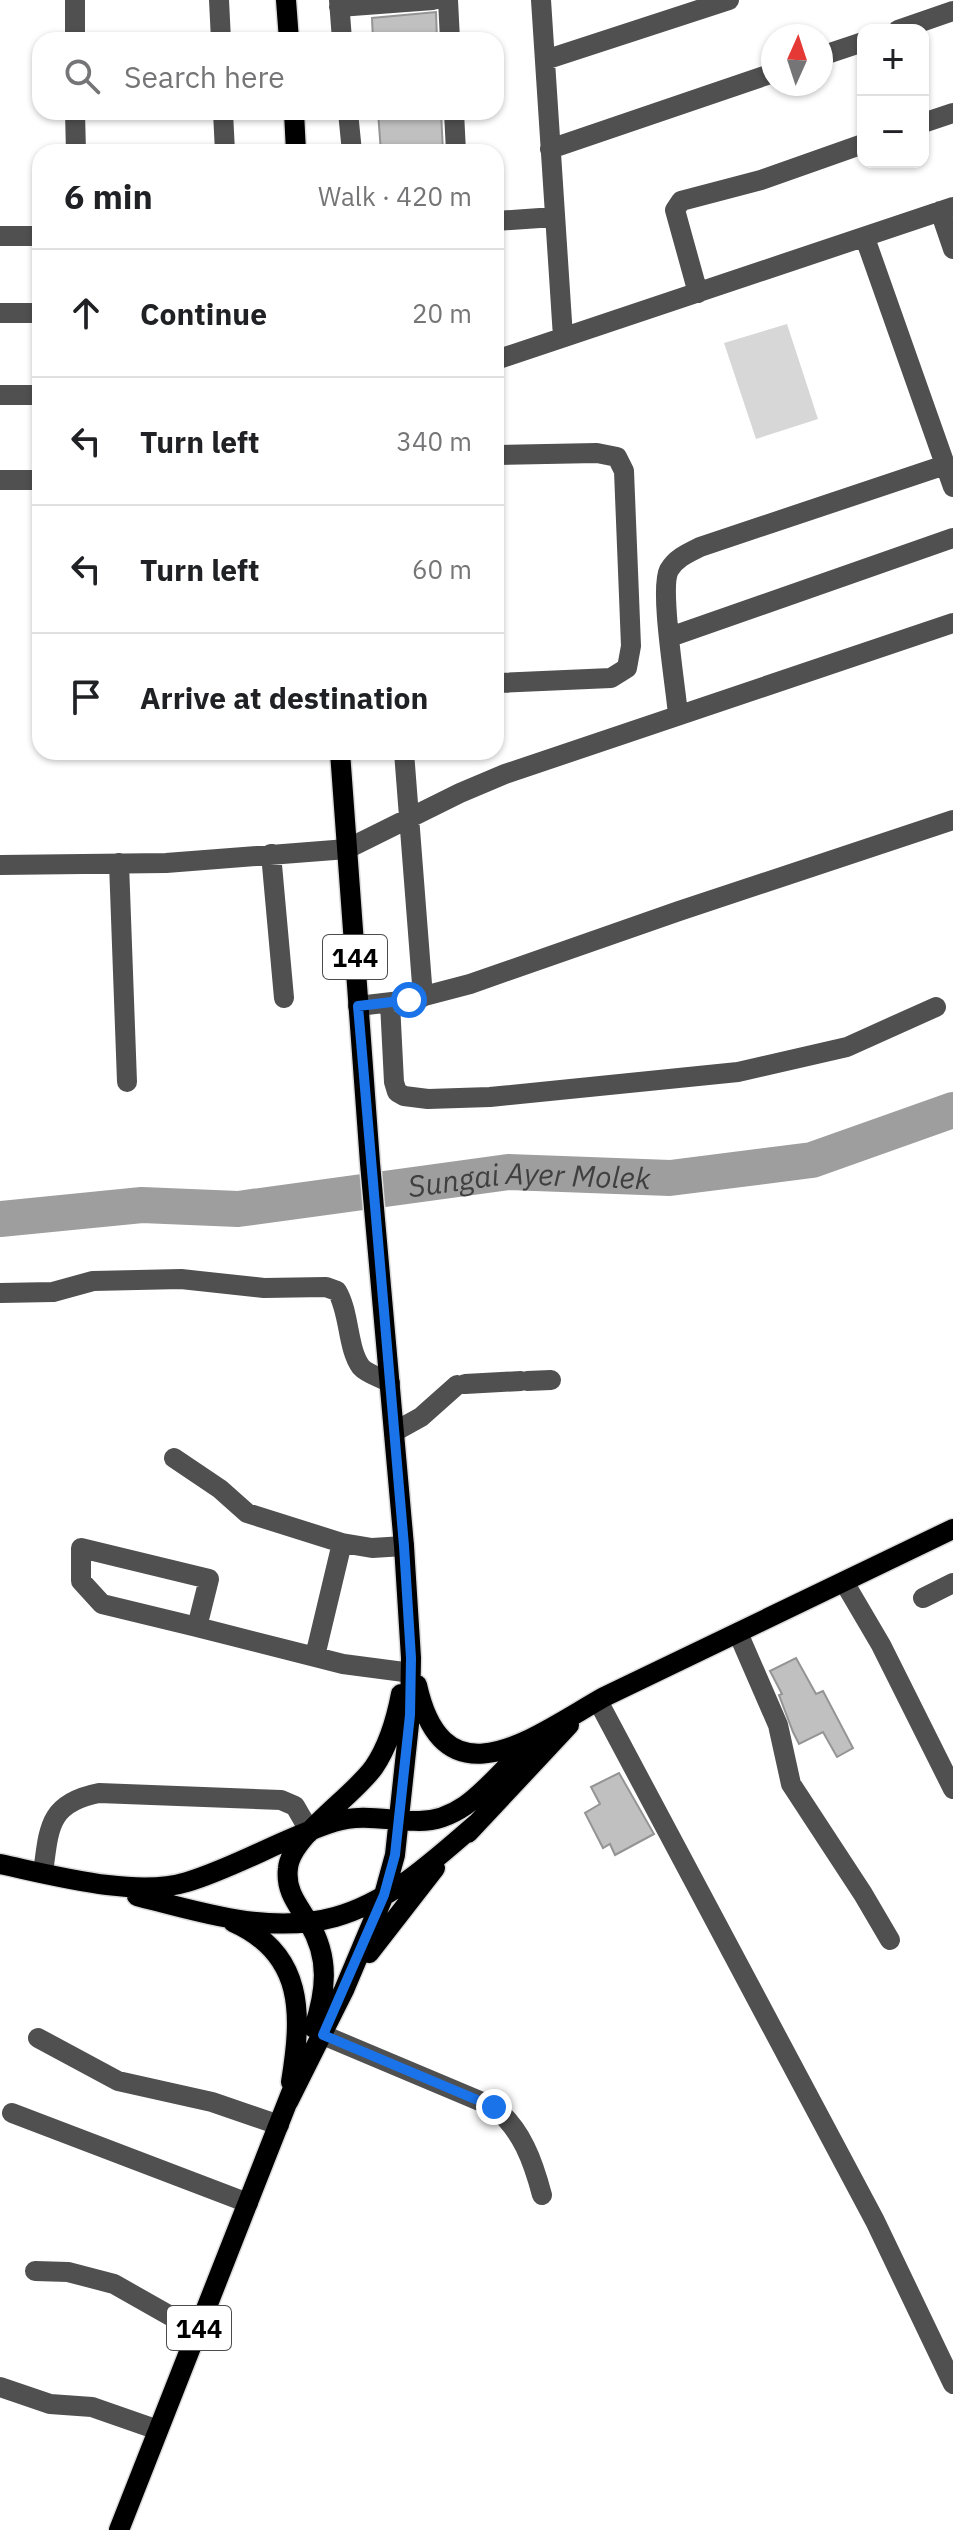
<!DOCTYPE html>
<html lang="en">
<head>
<meta charset="utf-8">
<style>
  body { margin:0; font-family:"IBM Plex Sans",sans-serif; background:#f2f2f2; color:#202124 }
  .controls { position:absolute; right:24px; top:24px; display:grid; overflow:hidden; border-radius:16px; box-shadow:0 2px 6px #0004 }
  .controls button { width:72px; height:72px; display:grid; place-items:center; padding:0; border:0; border-bottom:2px solid #e0e0e0; background:#fff; color:#202124; font:40px sans-serif }
  .compass { position:absolute; left:761px; top:24px; width:72px; height:72px; border-radius:50%; background:#fff; box-shadow:0 2px 6px #0004; rotate:3deg }
  .stop { position:absolute; width:24px; height:24px; margin:-18px; border:6px solid #1a73e8; border-radius:50%; background:#fff }
  .stop.end { background:#1a73e8; border-color:#fff; box-shadow:0 2px 8px #0008 }
  .list { margin:0; padding:0; list-style:none }
  h2 { display:flex; justify-content:space-between; align-items:center; height:104px; margin:0; padding:0 32px; font-size:34px }
  h2 small { font-size:26px; font-weight:400; color:#757577 }
  .list li { display:grid; grid-template-columns:52px 1fr auto; gap:24px; align-items:center; box-sizing:border-box; height:128px; padding:0 32px; border-top:2px solid #e0e0e0 }
  .list b { display:block; font-size:30px; white-space:nowrap }
  .list em { font-size:26px; font-style:normal; color:#757577 }
  .icon { flex:none; width:44px; height:44px; fill:none; stroke:currentColor; stroke-width:2; stroke-linecap:round; stroke-linejoin:round }
  .map { position:relative; flex:none; width:953px; height:2530px; overflow:hidden }
  .search { position:absolute; background:#fff; box-shadow:0 2px 6px #0004; left:32px; top:32px; width:472px; height:88px; display:flex; align-items:center; gap:20px; box-sizing:border-box; padding:0 28px; border-radius:24px; color:#757577; font-size:30px }
  .panel { position:absolute; background:#fff; box-shadow:0 2px 6px #0004; left:32px; top:144px; width:472px; height:616px; border-radius:24px }
  .map>svg:first-child { display:block }
  .green { fill:#d7d7d7 }
  .lines { fill:none; stroke-linecap:round; stroke-linejoin:round }
  .river { stroke:#9e9e9e; stroke-width:36 }
  .building { fill:#c0c0c0; stroke:#949494; stroke-width:2 }
  .major-casing { stroke:#dbdbdb; stroke-width:23 }
  .minor { stroke:#505050; stroke-width:20 }
  .major { stroke:#000; stroke-width:20 }
  .route { stroke:#1a73e8; stroke-width:10 }
  .labels { text-anchor:middle; dominant-baseline:central; stroke-width:6; stroke-linejoin:round; paint-order:stroke }
  .shield { fill:#fff; stroke:#4c4c4c; stroke-width:2 }
  .shield-label { font-size:26px; font-weight:bold; fill:#000 }
  .water-label { font-size:30px; font-style:italic; fill:#3f3f3f; stroke:#fff }
</style>
</head>
<body>
<div class="map">
<svg width="953" height="2530" viewBox="0 0 953 2530">
  <rect width="100%" height="100%" fill="#fff"/>
  <path class="green" d="M787,324L818,419L756,439L724,343Z"/>
  <g class="lines">
    <path class="river" id="s1" d="M0,1219L142,1205L238,1209L508,1172L670,1178L812,1160L953,1110"/>
  </g>
  <path class="building" d="M436,12L437,40H373L372,18Z
    M378,112H441L443,152H381Z
    M796,1658L816,1694L823,1691L853,1748L837,1757L823,1732L799,1744L793,1732L779,1695L782,1694L770,1671Z
    M619,1773L654,1834L615,1855L610,1844L603,1848L585,1813L600,1804L591,1787Z"/>
  <g class="lines">
    <defs>
      <path id="major" d="M286,0L289,40
        M294,112L296,152
        M417,1685C444,1808 535,1736 604,1697L953,1529
        M468,1833L569,1725
        M0,1864C52,1875 136,1898 187,1882C237,1867 283,1838 334,1822C362,1813 390,1821 419,1821C469,1821 495,1773 531,1744
        M137,1896C199,1912 270,1935 335,1917C390,1902 434,1860 476,1824
        M233,1922C305,1954 302,2015 291,2082
        M369,1953L435,1868
        M314,2028C326,1991 330,1958 309,1923C298,1905 285,1891 288,1868C291,1836 354,1796 374,1767C389,1745 396,1720 401,1694
        M288,2102L344,1990L384,1895L395,1855L410,1715L411,1658L404,1546L370,1163L340,752
        M119,2530L293,2088"/>
    </defs>
    <use href="#major" class="major-casing"/>
    <path class="minor" d="M75,0V40
      M219,0L221,40
      M339,0L342,40
      M448,0L450,40
      M541,0L563,337
      M339,7L433,0
      M898,30L953,11
      M821,56L863,42
      M545,60L729,0
      M75,112L76,152
      M223,112L225,152
      M348,112L352,152
      M454,112L456,152
      M923,123L953,113
      M550,149L773,73
      M940,211L953,249
      M496,221L554,217
      M0,236H40
      M865,238L953,487
      M698,293L675,210L681,201L761,180L863,144
      M0,313H40
      M496,360L953,207
      M0,395H40
      M496,455L597,453L617,457L624,471L631,646L627,668L611,678L496,683
      M0,480H40
      M670,637L953,538
      M678,715C676,688 659,589 669,570C676,558 688,553 700,547L945,465
      M404,752L423,997
      M271,854L284,998
      M119,863L127,1082
      M0,865L166,863L347,849L460,793L505,774L953,623
      M390,1003L394,1082L397,1092L404,1096L428,1099L490,1097L738,1072L847,1047L936,1007
      M358,1006L409,1000L470,984L679,911L953,820
      M0,1293L53,1292L93,1281L181,1279L264,1288L326,1287L337,1291C350,1313 347,1348 361,1367C367,1374 382,1378 390,1383
      M527,1381L551,1380
      M465,1384L521,1381
      M394,1432L421,1417L457,1385
      M174,1458L220,1489L247,1513L342,1543L372,1548L404,1546
      M844,1582L881,1645L953,1789
      M923,1598L953,1583
      M197,1627L102,1604L81,1581V1548L209,1579L197,1627L343,1664L404,1672
      M738,1633L778,1725L791,1784L863,1894L890,1940
      M315,1656L342,1543
      M598,1701L875,2221L953,2384
      M43,1873C49,1828 48,1803 99,1793L281,1800L295,1806L310,1832
      M323,2035L494,2107C522,2130 533,2161 542,2195
      M38,2038L118,2081L212,2102L279,2125
      M12,2113L248,2203
      M35,2271L68,2272L114,2284L197,2331
      M0,2387L50,2404L92,2407L158,2430"/>
    <use href="#major" class="major"/>
  </g>
  <g class="lines">
    <path class="route" d="M409,1000L358,1006L404,1546L411,1658L410,1715L395,1855L384,1895L323,2035L494,2107"/>
  </g>
  <g class="labels">
    <g class="shield">
      <rect x="323" y="935" width="64" height="44" rx="6"/>
      <rect x="167" y="2306" width="64" height="44" rx="6"/>
    </g>
    <g class="shield-label">
      <text x="355" y="957">144</text>
      <text x="199" y="2328">144</text>
    </g>
    <g class="water-label">
      <text stroke="none"><textPath href="#s1" startOffset="532">Sungai Ayer Molek</textPath></text>
    </g>
  </g>
</svg>
<div class="controls">
<button>+</button>
<button>−</button>
</div>
<svg class="compass" viewBox="-18 -18 36 36"><path d="M0-13l5 13h-10z" fill="#e53935"/><path d="M0 13l5-13h-10z" fill="#757577"/></svg>
<div class="stop" style="left:409px;top:1000px"></div>
<div class="stop end" style="left:494px;top:2107px"></div>
<div class="search"><svg class="icon" aria-label="search" viewBox="0 0 24 24"><circle cx="10" cy="10" r="6"/><path d="M15 15l6 6"/></svg>Search here</div>
<section class="panel">
<h2>6 min<small>Walk · 420 m</small></h2>
<ul class="list">
<li><svg class="icon" aria-label="ahead" viewBox="0 0 24 24"><path d="M12 20V5M6 11l6-6 6 6"/></svg><div><b>Continue</b></div><em>20 m</em></li>
<li><svg class="icon" aria-label="left" viewBox="0 0 24 24"><path d="M17 20v-9H6M10 6l-5 5 5 5"/></svg><div><b>Turn left</b></div><em>340 m</em></li>
<li><svg class="icon" aria-label="left" viewBox="0 0 24 24"><path d="M17 20v-9H6M10 6l-5 5 5 5"/></svg><div><b>Turn left</b></div><em>60 m</em></li>
<li><svg class="icon" aria-label="arrive" viewBox="0 0 24 24"><path d="M6 21V4h12l-3 4 3 4H6"/></svg><div><b>Arrive at destination</b></div></li>
</ul>
</section>
</div>
</body>
</html>
